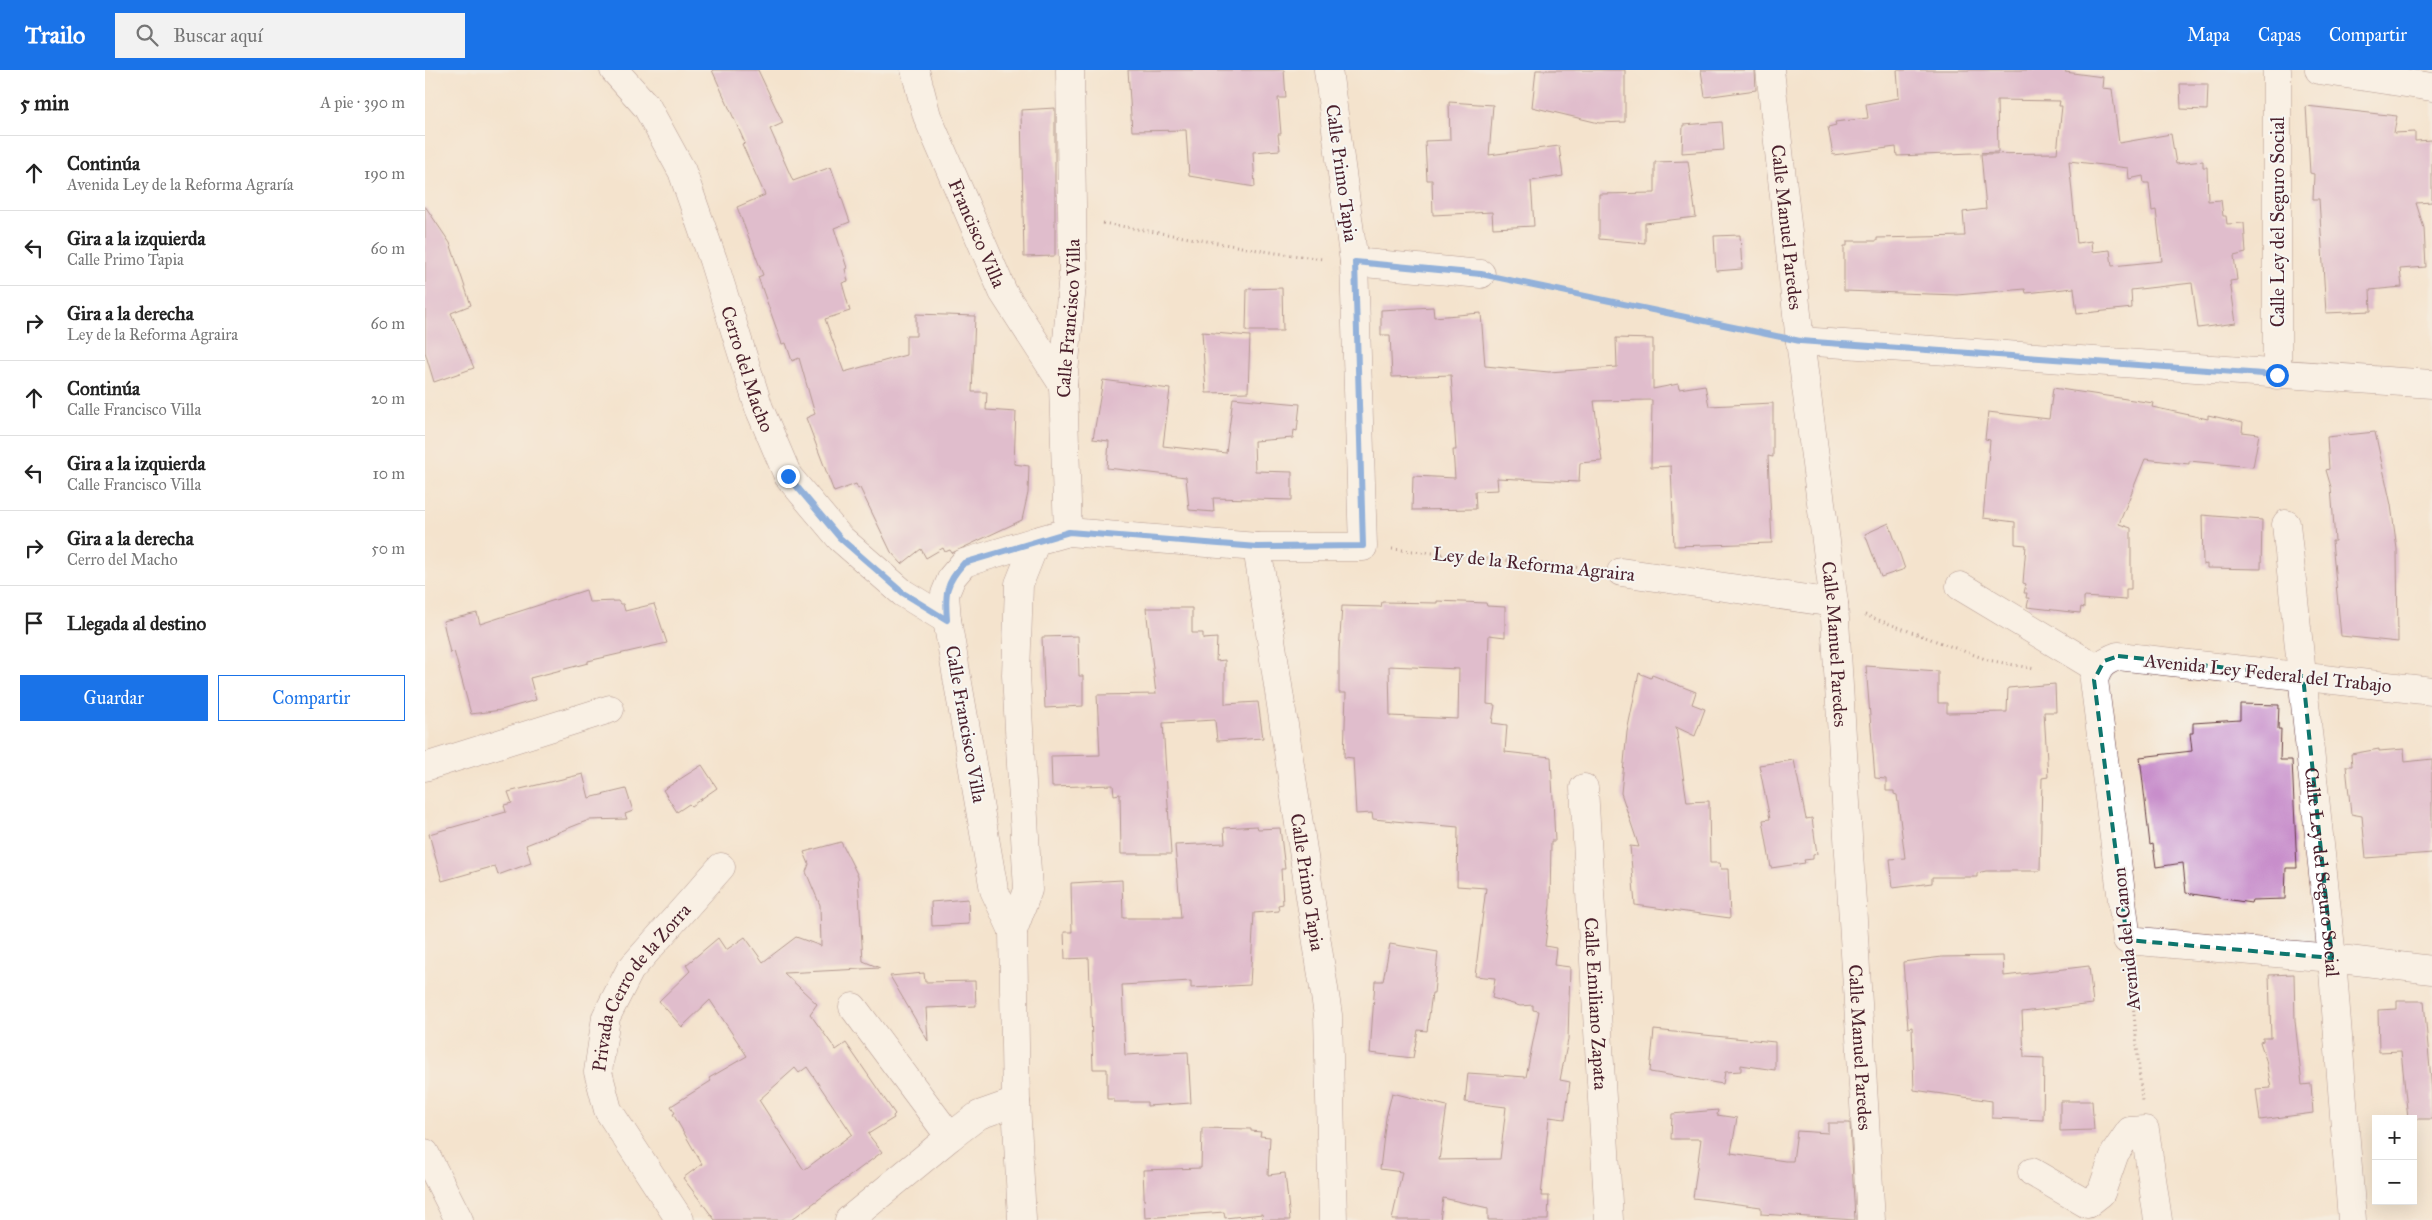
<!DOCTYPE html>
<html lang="es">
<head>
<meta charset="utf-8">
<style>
  body { margin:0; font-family:"IM FELL Great Primer",serif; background:#f2f2f2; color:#222 }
  .controls { position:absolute; right:15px; bottom:15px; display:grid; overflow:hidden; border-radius:0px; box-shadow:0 5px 20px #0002 }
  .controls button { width:45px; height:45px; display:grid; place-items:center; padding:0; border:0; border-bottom:1px solid #e0e0e0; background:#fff; color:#222; font:25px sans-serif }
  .stop { position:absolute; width:15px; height:15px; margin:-11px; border:4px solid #1a73e8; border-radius:50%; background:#fff }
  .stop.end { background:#1a73e8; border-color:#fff; box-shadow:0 1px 5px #0008 }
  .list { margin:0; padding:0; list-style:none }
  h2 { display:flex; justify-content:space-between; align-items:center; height:65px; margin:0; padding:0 20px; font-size:21px }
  h2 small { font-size:16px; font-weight:400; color:#767676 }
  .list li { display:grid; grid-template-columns:32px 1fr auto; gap:15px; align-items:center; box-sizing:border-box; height:75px; padding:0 20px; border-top:1px solid #e0e0e0 }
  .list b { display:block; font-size:19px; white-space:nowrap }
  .list p { margin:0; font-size:16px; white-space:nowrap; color:#767676 }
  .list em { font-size:16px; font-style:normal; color:#767676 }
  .actions { display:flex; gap:10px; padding:15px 20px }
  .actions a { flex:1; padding:11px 0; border:1px solid #1a73e8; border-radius:0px; text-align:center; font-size:18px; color:#1a73e8 }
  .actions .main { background:#1a73e8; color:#fff }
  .icon { flex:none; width:28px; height:28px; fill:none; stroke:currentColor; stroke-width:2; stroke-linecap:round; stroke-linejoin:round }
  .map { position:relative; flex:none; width:2007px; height:1150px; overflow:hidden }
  header { display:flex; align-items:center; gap:30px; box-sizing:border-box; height:70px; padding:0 25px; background:#1a73e8; color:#fff }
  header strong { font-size:24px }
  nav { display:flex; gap:28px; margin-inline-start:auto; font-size:18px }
  .search { width:350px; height:45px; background:#f2f2f2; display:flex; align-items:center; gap:12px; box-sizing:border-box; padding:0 18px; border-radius:0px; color:#767676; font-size:19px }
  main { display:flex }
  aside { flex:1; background:#fff }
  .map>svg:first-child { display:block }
  .building { fill:#c88ecb; fill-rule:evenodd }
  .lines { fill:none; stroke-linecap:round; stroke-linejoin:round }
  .street-casing { stroke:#643c43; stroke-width:29 }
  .path { stroke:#643c43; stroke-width:3; stroke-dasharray:1 4; stroke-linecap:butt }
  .street { stroke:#fff; stroke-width:28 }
  .route { stroke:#1a73e8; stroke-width:6 }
  .marked { fill:none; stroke:#0f766e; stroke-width:4; stroke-dasharray:10 6; stroke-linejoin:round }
  .labels { text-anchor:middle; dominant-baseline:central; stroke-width:4; stroke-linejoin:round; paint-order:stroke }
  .street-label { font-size:19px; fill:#4a1f2b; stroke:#f6f6f2 }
</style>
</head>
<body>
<header>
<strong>Trailo</strong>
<div class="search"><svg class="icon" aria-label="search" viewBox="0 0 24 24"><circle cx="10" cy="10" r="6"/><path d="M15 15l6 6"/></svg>Buscar aquí</div>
<nav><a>Mapa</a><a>Capas</a><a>Compartir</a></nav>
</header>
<main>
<aside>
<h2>5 min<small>A pie · 390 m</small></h2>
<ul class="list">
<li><svg class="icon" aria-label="ahead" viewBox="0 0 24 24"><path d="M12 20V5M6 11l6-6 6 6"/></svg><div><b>Continúa</b><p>Avenida Ley de la Reforma Agraría</p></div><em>190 m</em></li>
<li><svg class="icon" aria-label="left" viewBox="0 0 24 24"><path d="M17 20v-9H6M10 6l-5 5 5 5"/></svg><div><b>Gira a la izquierda</b><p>Calle Primo Tapia</p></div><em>60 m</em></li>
<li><svg class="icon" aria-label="right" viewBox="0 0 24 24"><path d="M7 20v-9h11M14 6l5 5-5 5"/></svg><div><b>Gira a la derecha</b><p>Ley de la Reforma Agraira</p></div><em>60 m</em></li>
<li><svg class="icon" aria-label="ahead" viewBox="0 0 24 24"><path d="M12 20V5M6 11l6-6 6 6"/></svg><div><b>Continúa</b><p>Calle Francisco Villa</p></div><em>20 m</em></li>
<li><svg class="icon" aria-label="left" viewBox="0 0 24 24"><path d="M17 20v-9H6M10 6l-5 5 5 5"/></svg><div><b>Gira a la izquierda</b><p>Calle Francisco Villa</p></div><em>10 m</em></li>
<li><svg class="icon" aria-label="right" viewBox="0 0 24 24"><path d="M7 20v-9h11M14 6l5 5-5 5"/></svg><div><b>Gira a la derecha</b><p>Cerro del Macho</p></div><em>50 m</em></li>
<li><svg class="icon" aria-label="arrive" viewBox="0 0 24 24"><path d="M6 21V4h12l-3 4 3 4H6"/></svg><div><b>Llegada al destino</b></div></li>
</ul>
<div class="actions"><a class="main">Guardar</a><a>Compartir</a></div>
</aside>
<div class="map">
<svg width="2007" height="1150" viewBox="0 0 2007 1150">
  <rect width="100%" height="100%" fill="#f6f6f2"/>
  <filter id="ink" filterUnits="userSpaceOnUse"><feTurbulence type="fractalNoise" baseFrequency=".02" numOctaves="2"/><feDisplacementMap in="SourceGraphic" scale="10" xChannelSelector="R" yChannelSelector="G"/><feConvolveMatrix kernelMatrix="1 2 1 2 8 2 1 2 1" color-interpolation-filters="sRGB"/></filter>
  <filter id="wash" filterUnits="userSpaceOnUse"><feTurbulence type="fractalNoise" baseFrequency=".0096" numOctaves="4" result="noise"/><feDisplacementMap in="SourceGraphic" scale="20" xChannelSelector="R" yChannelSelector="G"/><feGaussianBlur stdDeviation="1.12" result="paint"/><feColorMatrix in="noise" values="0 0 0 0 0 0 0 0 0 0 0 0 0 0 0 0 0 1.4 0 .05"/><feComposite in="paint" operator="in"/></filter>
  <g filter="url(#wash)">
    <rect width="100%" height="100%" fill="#f4e3cd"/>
    <g id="blocks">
      <path class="building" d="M287,0H333L358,53L345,59L368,111L406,97L425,152L409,158L422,198L420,199L423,211L417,213L425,241L400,249L419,302L481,285V266H491V244L550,246L547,322H562L561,340L591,342L589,394L604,396L603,423L597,450L527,483L525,480L520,482L518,478L501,488L496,479L477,494L466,482L435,418L433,419L431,414L409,422L381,348L390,344L374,288L367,291L361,273L357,274L333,207L338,205L312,137L340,125L317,74L320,73Z
        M703,0H859L861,28H853L856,64H853L855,80L828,82L830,117L764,106L761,60L707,61Z
        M1111,0H1200V52L1174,53L1107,37Z
        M1276,0H1330L1331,20L1280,27Z
        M1472,0H1640V2L1678,7L1677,18L1687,19L1694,73L1746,64L1751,94L1778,91V97H1782L1783,131L1796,130L1798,146H1801L1802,154L1819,153L1821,183L1809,186L1812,210L1805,211L1811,253L1773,258L1767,213L1706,220L1707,238L1652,244L1649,218L1601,223L1600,219L1532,225L1419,221V176H1422V171H1452V168L1540,166L1538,142L1561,139L1556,84L1632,83L1637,36H1634L1635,31L1572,30L1573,82L1472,86L1471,77L1408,85L1403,57L1411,55L1410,52L1443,48L1441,34L1474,28ZM1644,91L1703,98L1704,109L1718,106L1719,113H1724L1727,141L1731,140L1737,191L1687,196L1685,180L1667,182L1666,171L1652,173Z
        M1755,14H1783L1782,40L1756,39Z
        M1024,32L1068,35L1064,85L1134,76L1138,106L1106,111L1109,156L1068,158L1067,142L1008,145L1007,110H1002L1000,71L1025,70Z
        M1881,36L1972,46L1969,63L1990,62V71L2007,70V132L1991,133L1999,158L2001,197L1975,199L1977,217L1945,220L1946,241L1901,243L1894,129H1888L1889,104L1885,103Z
        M630,38V186L599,187L596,40Z
        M1297,52L1299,80L1257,83L1258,55Z
        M1263,91L1271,147L1220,153V173L1174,169V124L1230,123V92Z
        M0,136L25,173L46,235L26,243L49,298L9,312L0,282Z
        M1315,165L1317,199L1291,201L1289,166Z
        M857,218L858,261H821L822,219Z
        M1008,237L1009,247L1056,243L1060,296L1124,302L1192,297L1191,268L1228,269V319L1253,314L1254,319L1280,315L1284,336L1348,333V387L1343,386L1347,473L1249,476L1246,396L1226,397L1227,330L1169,331L1177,391L1155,393L1154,412L1072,408L1073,420L1050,421L1051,439L987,440L988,406L1030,408L1028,380H1031L1026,305L967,307L965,265H956V240Z
        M777,262L825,266L823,322L781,323Z
        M678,310L745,319L738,376L801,383L808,328L875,334L872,361L869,360L868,368L829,371L830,401L867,402V430L788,428L789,442L764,440L761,407L682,398L684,371L668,369Z
        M1628,318L1728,333L1727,337L1783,349V345L1818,353L1817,362L1834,364L1828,397L1764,391V394L1720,389L1694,454L1706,458V519H1701V530L1659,527V538L1656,537L1655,543L1602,537L1604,528H1601L1602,523H1599L1601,514L1598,513L1601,475L1590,474V452L1558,448L1565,370L1560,369L1563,342L1624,349Z
        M1950,362L1966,435L1972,479L1973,572L1916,566L1907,471H1910L1906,417L1901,400L1904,399L1902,367Z
        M1777,445L1837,450L1836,499L1782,498V494L1778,495Z
        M1464,453L1480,499L1456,507L1440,464Z
        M161,520L164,532L193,531L195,534H198L200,541L229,534L242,573L163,591V593L105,608L111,630L76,640L46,644L29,581L25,583L18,551L52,543L55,554Z
        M1012,531L1061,533L1062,536L1080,537V567L1064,565L1062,634L1070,635L1067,653L1082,655L1080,682L1126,687L1130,771H1126L1125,835L1120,876L1131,878L1129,895L1145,897L1143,970L1135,1010L1145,1012L1140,1049L1124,1047L1116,1126H1124L1123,1150H1063V1138L1018,1128L1015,1150H967L977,1102L955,1099L961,1048L967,1023L1022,1036L1014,1090L1075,1089L1081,1037L1040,1032L1043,1003L1101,1007L1114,941L1108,940V935L1095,936L1067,928L1070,908L1050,906L1061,818L1032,816L1033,757L948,749L947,743L931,744L928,688L919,687L921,623H914V582L917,536L956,537L957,532L1012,533ZM964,596L1034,599L1033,649L965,646Z
        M721,538H767V563H778V569L792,568L791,591L800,590V634L833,632L838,668L792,671L790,650L738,653L746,784H696L695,724L689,725L688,715L627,717L626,686L675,685L672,625L731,624Z
        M653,566L654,606H658V636L620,638L617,567Z
        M1441,596L1513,601V633H1522V643L1582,642L1583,618L1630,614L1631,642H1619L1623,707L1617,708L1615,801H1561L1552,803V807H1507V813L1468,818L1465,789L1480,788L1472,725L1469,724V721H1461V709L1450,708Z
        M1214,603L1226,608L1227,605L1271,622L1267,634L1280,639L1270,666L1251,657L1262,732L1284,731L1285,793H1295L1296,799H1303L1305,848L1210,835L1205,776L1214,777L1196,723L1202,662Z
        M1815,634L1854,635L1853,659H1856L1855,690H1867L1872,798H1861L1860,829L1827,830L1826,833L1761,823L1758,793L1731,797L1728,774L1725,775L1715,687L1767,681L1765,663H1768V653L1815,650Z
        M1954,679V681L1979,679L1980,692L2007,689V783L1941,788L1937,746L1926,744L1921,696H1927L1926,684Z
        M1369,690L1381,749L1387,748L1392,784L1388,785V789L1379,790L1380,793L1346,798L1338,750L1345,749L1334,695Z
        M277,695L292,718L266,736L264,734L252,742L238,720Z
        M158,704L164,728L201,719L208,741L200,744L202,749L164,750L101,775L106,793L73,805L70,796L17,811L4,764L81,742L79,735L87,733L83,722Z
        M832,756L833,759L855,758L860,799H856L858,834L853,835L854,841L829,843L825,915L766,918V911L697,915L700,985L763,982L766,1033L722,1036V1032H689V1029H682V999H668L664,888L640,889L639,862H647L646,813L697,810L698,848H756L750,775L800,773L799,758Z
        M416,772L433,806L438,891L455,898L359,903L392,934L385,944L411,980L421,973L470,1044L468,1046L469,1048L443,1064L457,1082L366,1150H290L258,1108L277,1094L248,1044L250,1043L246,1036L286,1011L284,1008L322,986L285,930L257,957L234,931L265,901L261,895L293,868L301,880L320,867L338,892L371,867L396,876L395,835L381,802L384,794L379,782ZM382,997L427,1064L379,1100L334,1030L370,998L374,1003Z
        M543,829L544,854L507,856L506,832Z
        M965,874L1013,882L1009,923H1007L1002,961L993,960L988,988L945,983L950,911H958Z
        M1578,886L1579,906L1664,896L1668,934L1597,942L1599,987L1619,988L1618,1050L1567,1048V1031L1489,1020L1487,957L1483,958L1478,892L1517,887Z
        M499,903L500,912L550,911L551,936L501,938L503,971L465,906Z
        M1869,904L1870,951L1877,1015L1886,1014L1888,1043L1835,1050L1831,1019L1846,1018L1841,990L1835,972L1838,971V968H1846L1844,905Z
        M1972,931H1999L2007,1022V1049H1983L1976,981L1954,982L1953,940L1972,939Z
        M1229,960L1350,972V1000L1316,995V1001L1300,1002L1298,1014L1225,1002Z
        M1635,1031H1667L1669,1060L1635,1061Z
        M1293,1040L1292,1045L1312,1048L1306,1083L1360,1091H1368L1372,1061L1403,1063V1053H1425L1430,1150L1336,1144V1137L1268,1128L1276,1069H1246L1247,1044Z
        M777,1058L826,1059V1061L836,1062L835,1066L845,1067L843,1105L860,1103L865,1150H838L837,1144L800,1148L799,1142L720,1148L718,1100L776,1098Z"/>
    </g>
  </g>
  <g filter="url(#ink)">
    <use href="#blocks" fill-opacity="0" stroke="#643c43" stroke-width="1"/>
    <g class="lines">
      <defs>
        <g id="street">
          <path id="s1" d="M189,0L222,37L257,101L288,190L334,338L363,406L415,468L478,523L522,550"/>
          <path id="s2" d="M490,0L502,46L578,222L638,315"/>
          <path id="s3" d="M1345,0L1375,271L1409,533L1446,1150"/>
          <path d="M1852,0V305"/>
          <path d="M1894,0L2007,17"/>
          <path d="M929,192L1056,204"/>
          <path d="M1375,271L2007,314"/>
          <path id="s4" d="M1861,454L1907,888L1927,1150"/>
          <path id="s5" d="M643,462L638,315L648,203L645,0"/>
          <path id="s6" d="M832,477L903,945L908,1150"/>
          <path d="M1196,502L1409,533"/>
          <path d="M1535,516L1673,599"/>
          <path d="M2007,621L1693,586C1679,591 1674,595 1669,610L1702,870L1907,888L2007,900"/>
          <path d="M0,697L185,639"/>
          <path id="s7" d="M1159,718L1184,1150"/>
          <path d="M588,861L569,820L522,550L520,524L527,507L539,493L611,471"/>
          <path d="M428,937L525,1067"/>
          <path d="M0,1083L34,1150"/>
          <path d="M1607,1102L1662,1134L1676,1123L1690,1083L1705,1061L1720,1060L1733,1150"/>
          <path id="s8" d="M255,1150L183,1040L173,1002L181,947L205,900L296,797"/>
          <path d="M424,1150L525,1067L554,1045L591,1032"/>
          <path d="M597,1150L591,1032L588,861L603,820L591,605L594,514L611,471L643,462L832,477H938L929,192L903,0"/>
        </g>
      </defs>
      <use href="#street" class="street-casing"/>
      <path class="path" d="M678,153L851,183L898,189
        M1084,210L1345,265
        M967,479L1168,499
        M1440,545L1563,590L1610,599
        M1705,900L1717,1031"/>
      <use href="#street" class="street"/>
    </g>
  </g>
  <g class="lines" filter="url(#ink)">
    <path class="route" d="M363,406L415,468L478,523L522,550C520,523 520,514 539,493L644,462L832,477L938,476L930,192L1056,204L1375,271L1852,305"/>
  </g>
  <path d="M0 0H2007V1150H0ZM1693,586L1878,606L1907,888L1702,870L1669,610L1679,591Z" fill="#f4e3cd" fill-opacity=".55" fill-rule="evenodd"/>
  <path class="marked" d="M1693,586L1878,606L1907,888L1702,870L1669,610L1679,591Z"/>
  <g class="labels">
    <g class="street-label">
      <text transform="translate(917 103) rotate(82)">Calle Primo Tapia</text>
      <text transform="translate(1852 152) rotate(-90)">Calle Ley del Seguro Social</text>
      <text stroke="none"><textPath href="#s3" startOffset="158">Calle Manuel Paredes</textPath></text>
      <text stroke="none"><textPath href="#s2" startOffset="175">Francisco Villa</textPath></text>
      <text stroke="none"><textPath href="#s5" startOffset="214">Calle Francisco Villa</textPath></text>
      <text stroke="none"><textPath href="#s1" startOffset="331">Cerro del Macho</textPath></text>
      <text transform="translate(1109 494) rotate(6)">Ley de la Reforma Agraira</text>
      <text stroke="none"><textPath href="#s3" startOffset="578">Calle Manuel Paredes</textPath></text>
      <text transform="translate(1843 603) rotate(6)">Avenida Ley Federal del Trabajo</text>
      <text transform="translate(541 654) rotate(80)">Calle Francisco Villa</text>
      <text stroke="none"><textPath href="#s4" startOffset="350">Calle Ley del Seguro Social</textPath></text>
      <text stroke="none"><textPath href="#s6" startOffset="339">Calle Primo Tapia</textPath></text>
      <text transform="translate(1701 869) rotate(-96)">Avenida del Canon</text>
      <text stroke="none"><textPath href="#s8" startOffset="268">Privada Cerro de la Zorra</textPath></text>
      <text stroke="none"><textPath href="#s7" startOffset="216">Calle Emiliano Zapata</textPath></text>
      <text stroke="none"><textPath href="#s3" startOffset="982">Calle Manuel Paredes</textPath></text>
    </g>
  </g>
</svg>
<div class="controls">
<button>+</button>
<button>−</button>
</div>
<div class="stop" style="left:1852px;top:305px"></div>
<div class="stop end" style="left:363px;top:406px"></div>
</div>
</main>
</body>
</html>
